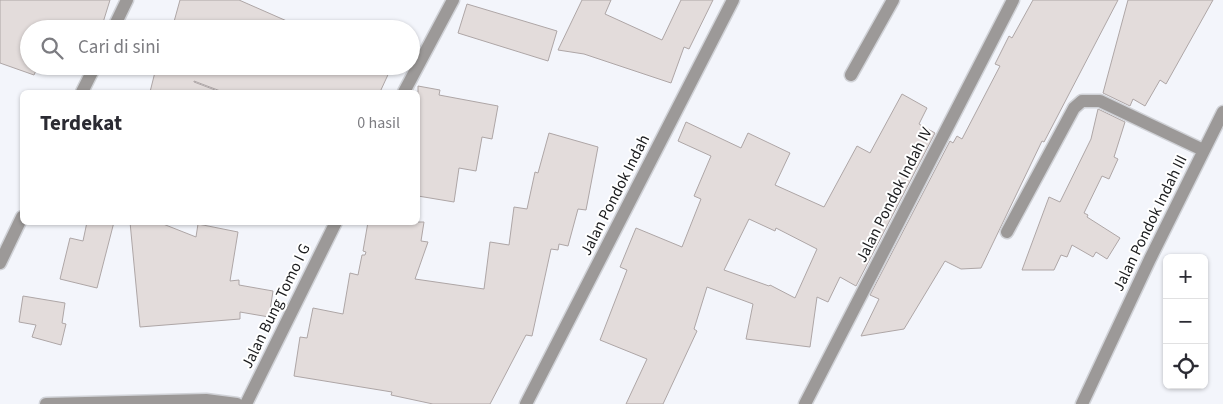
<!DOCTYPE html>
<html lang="id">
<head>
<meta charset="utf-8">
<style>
  body { margin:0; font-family:"Source Sans 3",sans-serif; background:#f7f7f7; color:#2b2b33 }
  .controls { position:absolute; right:15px; bottom:15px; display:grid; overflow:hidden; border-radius:8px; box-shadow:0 1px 4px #0004 }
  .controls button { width:45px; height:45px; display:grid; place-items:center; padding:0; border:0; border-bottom:1px solid #e1e1e2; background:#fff; color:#2b2b33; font:25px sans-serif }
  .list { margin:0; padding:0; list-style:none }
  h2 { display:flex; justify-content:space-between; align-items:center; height:65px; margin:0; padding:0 20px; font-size:21px }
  h2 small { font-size:16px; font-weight:400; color:#7c7c81 }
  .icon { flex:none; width:28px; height:28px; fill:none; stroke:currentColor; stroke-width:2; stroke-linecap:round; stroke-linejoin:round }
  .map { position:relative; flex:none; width:1223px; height:404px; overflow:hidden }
  .search { position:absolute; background:#fff; box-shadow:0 1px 4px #0004; left:20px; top:20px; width:400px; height:55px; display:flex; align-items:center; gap:12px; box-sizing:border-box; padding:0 18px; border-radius:28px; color:#7c7c81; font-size:19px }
  .panel { position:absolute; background:#fff; box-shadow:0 1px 4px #0004; left:20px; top:90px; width:400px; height:135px; border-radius:8px }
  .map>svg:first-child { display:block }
  .building { fill:#e3dcdb; stroke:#aea6a6; fill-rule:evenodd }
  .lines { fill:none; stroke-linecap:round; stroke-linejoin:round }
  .minor-casing { stroke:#d0d2d7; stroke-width:15 }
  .minor { stroke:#9c9998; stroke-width:12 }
  .labels { text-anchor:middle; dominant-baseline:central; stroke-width:4; stroke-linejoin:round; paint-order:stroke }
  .street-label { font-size:16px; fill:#1a1b1d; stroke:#fff }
</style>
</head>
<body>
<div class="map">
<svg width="1223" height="404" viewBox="0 0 1223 404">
  <rect width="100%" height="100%" fill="#f3f5fb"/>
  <path class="building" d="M0,0H110L101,29H61L54,26L53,29H29V66H38L34,75L0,63Z
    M180,0H239L305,29H172Z
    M582,0H611L605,14L662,40L681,0H713L689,49L684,47L671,83L584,54L558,50Z
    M1033,0H1118L1044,142L1042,141L981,268L961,269L945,261L904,329L861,336L879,299L870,295L950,141L953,143L957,136L962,139L1000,66L995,64L1009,36L1012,38Z
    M1128,0H1213L1166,84L1160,80L1145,106L1133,99L1130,106L1103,93Z
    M467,4L557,31L548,61L458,33Z
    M162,66H392L380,92H223L194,81V82L215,90L214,92H150L156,68L161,70Z
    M418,86L440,90L439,95L498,106L492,139L482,137L476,171L459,168L454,202L418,196Z
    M902,94L927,108L919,124L935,133L856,286L840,277L828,302L817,297L810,347L746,339L753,304L707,287L694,329L697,331L663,404H626L647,359L600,340L627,270L620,267L636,228L682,247L701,199L694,196L711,156L678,141L686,122L741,148L748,133L790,153L775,185L824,207L857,146L870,153ZM749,219L775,231L776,228L817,249L795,298L770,285L769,286L724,270Z
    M1098,109L1125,122L1114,157L1118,159L1109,179L1102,176L1084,213L1088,215L1087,217L1120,238L1107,259L1096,252L1093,257L1072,245L1067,257L1061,255L1054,270H1022L1049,197L1060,202L1091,139Z
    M549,133L598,147L586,210L578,209L568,246L559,244L558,250L551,249L532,336L526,335L490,404H433L391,395L392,392L294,376L300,337L307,338L313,308L343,314L350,273L358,275L362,255H365L366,252L363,251L368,222H424L421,241L428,242L415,279L484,289L490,242L509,245L514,207L527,209L535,172L538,173Z
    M87,222H114L97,288L60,279L70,238L83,241Z
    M130,222H158L196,237L198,224L238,232L230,281L239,280V285L273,291L269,317L240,312V319L140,327Z
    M23,296L65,303L62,323L66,324L61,345L32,337L36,325L19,322Z"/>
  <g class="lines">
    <defs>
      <path id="minor" d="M113,29L127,0
        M851,75L893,0
        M82,92L95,66
        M404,92L453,0
        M1007,232L1074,108L1082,101H1100L1203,150
        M0,263L22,217
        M46,404L206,400L237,404
        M246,404L336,222
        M526,404L733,0
        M805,404L1013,0
        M1082,404L1150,259L1223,112"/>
    </defs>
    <use href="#minor" class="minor-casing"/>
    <use href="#minor" class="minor"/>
  </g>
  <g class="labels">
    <g class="street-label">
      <text transform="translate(615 195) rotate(-63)">Jalan Pondok Indah</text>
      <text transform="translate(894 195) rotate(-63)">Jalan Pondok Indah IV</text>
      <text transform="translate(1150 223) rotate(-64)">Jalan Pondok Indah III</text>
      <text transform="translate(276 306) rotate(-64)">Jalan Bung Tomo I G</text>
    </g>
  </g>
</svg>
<div class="controls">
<button>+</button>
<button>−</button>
<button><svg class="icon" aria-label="locate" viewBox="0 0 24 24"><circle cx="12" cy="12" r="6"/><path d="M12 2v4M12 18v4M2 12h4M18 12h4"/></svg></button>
</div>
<div class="search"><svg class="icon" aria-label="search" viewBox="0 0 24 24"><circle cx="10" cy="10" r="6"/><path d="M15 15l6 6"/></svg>Cari di sini</div>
<section class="panel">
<h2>Terdekat<small>0 hasil</small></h2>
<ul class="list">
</ul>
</section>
</div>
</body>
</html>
